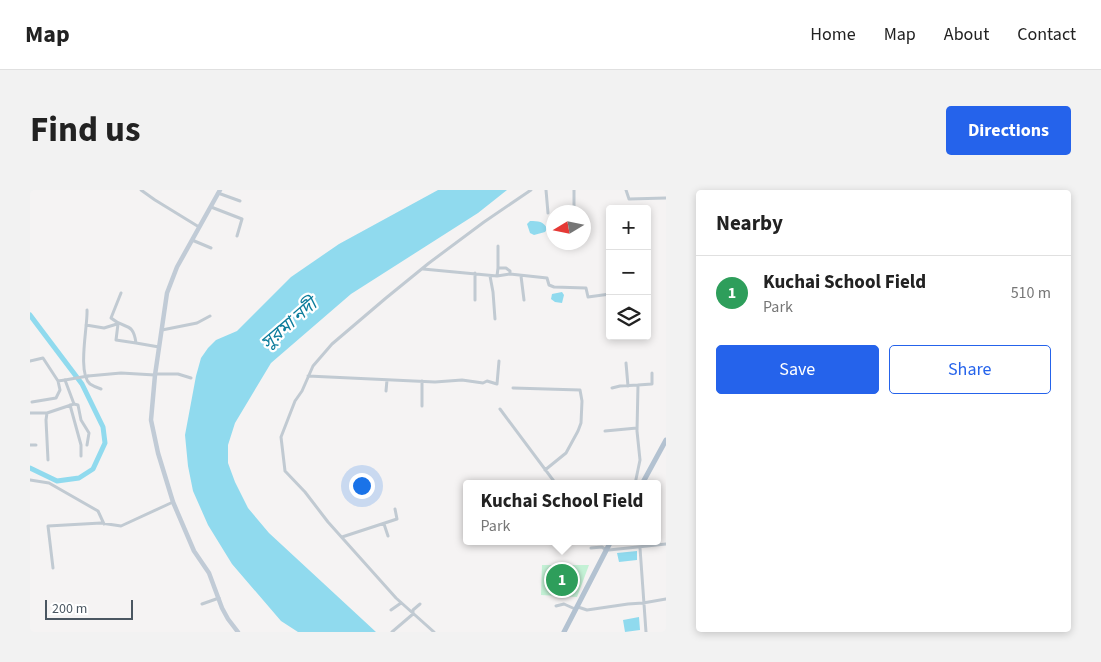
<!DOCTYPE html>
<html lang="en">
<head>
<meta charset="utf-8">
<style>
  body { margin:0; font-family:"Source Sans 3","Noto Sans Bengali",sans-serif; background:#f2f2f2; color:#222 }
  .controls { position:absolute; right:15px; top:15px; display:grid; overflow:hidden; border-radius:5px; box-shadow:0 2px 8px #0003 }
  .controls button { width:45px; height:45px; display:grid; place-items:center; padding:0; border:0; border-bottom:1px solid #e0e0e0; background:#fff; color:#222; font:25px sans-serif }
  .compass { position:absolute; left:516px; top:15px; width:45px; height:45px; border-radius:50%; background:#fff; box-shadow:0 2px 8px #0003; rotate:260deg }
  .scale { position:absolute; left:15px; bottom:12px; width:88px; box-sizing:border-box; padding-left:5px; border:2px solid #4a5661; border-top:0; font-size:14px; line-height:18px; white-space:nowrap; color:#4a5661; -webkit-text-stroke:4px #fff; paint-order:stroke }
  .you { position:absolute; left:331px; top:295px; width:18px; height:18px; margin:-12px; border:4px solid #fff; border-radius:50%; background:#1a73e8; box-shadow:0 0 0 8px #1a73e833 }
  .badge { display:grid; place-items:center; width:32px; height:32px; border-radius:50%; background:#2563eb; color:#fff; font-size:16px; font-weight:700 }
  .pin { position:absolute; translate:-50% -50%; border:2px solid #fff; box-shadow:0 1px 5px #0006 }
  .popup { position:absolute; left:433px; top:290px; width:198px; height:65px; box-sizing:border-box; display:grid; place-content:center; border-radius:5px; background:#fff; filter:drop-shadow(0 1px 4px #0005); font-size:16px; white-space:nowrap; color:#767676 }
  .popup b { font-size:19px; color:#222 }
  .popup::after { content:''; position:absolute; left:50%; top:100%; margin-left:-10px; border:10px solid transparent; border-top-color:#fff }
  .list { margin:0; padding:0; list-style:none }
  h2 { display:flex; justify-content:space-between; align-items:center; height:65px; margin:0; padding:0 20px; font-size:21px }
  h2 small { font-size:16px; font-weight:400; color:#767676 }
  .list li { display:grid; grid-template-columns:32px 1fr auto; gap:15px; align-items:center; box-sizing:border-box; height:75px; padding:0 20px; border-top:1px solid #e0e0e0 }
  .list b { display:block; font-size:19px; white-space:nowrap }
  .list p { margin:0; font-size:16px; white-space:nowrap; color:#767676 }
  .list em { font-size:16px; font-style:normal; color:#767676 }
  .actions { display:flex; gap:10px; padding:15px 20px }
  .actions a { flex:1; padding:11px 0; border:1px solid #2563eb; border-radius:5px; text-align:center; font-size:18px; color:#2563eb }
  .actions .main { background:#2563eb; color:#fff }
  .icon { flex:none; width:28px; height:28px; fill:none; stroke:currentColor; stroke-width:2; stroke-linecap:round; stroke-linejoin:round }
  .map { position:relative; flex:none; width:636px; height:442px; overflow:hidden; border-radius:5px }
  header { display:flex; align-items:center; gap:30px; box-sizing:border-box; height:70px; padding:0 25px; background:#fff; border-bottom:1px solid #e0e0e0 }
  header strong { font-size:24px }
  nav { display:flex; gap:28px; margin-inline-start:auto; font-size:18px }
  .intro { display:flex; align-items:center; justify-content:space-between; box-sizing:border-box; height:120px; padding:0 30px }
  h1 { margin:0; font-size:35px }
  .button { padding:12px 22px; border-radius:5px; background:#2563eb; color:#fff; font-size:18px; font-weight:700 }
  main { display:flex; gap:30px; padding:0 30px }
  aside { flex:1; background:#fff; border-radius:5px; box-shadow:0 2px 8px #0003 }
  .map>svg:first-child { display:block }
  .green { fill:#c3f1d5 }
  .water { fill:#90daee }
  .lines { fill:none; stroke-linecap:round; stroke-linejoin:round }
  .river { stroke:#90daee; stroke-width:5 }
  .street { stroke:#c1cad2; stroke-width:3 }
  .secondary { stroke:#c1cbd6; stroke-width:4.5 }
  .primary { stroke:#b3c2d1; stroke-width:5 }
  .street-bridge { stroke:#c1cad2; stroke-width:3 }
  .labels { text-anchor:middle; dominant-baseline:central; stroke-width:4.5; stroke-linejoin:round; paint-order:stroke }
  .water-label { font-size:18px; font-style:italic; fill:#0c7c9b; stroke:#fff }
</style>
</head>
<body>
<header>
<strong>Map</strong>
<nav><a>Home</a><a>Map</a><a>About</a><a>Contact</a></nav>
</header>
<div class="intro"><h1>Find us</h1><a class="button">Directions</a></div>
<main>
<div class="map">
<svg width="636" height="442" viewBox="0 0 636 442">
  <rect width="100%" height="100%" fill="#f5f3f3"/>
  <path class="green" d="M512,375H559L547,407L511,405Z"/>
  <path class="water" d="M408,0H477L448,23L321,104L241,173L205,233L198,255V273L205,292L218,318L239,343L346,442H268L251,431L202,374L178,335L163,301L158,276L155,245L166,186L171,168L178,158L186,150L207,141L261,87L309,54Z
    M500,31C508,31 514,31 517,39L515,42L504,45L500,43L497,34Z
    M532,102L534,105L532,113L525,112L521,109L522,104Z
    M607,361V370L589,372L587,363Z
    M609,427L610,440L595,442L593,430Z"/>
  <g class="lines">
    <path class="river" d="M0,125L52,194L73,237L75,253L63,279L49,288L27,291L0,278"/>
    <path class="street" d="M111,0L125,10L169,37
      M516,0L518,23
      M544,0V22
      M596,0L599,9L636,8
      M188,3L210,11
      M181,17L212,29L207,46
      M162,50L181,58
      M468,78V56
      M393,79L467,86L468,78H476L480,81V84L517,88L519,95L524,97L556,98L558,107L580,104
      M445,83V110
      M460,86L463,102L465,129
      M467,86L480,84
      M491,86L494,110
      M91,103L81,128C95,140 103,131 106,153L129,157
      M57,120C58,135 47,183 60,194C63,196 68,198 71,199
      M88,134L86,150L106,153
      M56,135L74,138L87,134
      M132,140L167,133L180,126
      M0,171L13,168L28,191L35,190L44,214L17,223H0
      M596,173L598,196
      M125,184H148L161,188
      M58,186L91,183L125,185
      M278,186L405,192L432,190L453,193L457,191L467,194L469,171
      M483,198L550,200L552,211L551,233L548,241L536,263L515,280
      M582,198L590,196L608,195
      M356,201L357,190
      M2,212L26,208L30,200L28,191
      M44,214L48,215L51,230L59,243L57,255
      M40,215L51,255V266
      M392,216V191
      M470,219L526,294
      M17,223L16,230L18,270
      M575,241L607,238
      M0,255H6
      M0,290L19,293L68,321L74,334
      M605,294L610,270L607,241L608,195L622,194V183
      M354,334L358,346
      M312,347L367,329L365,319
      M561,358L572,357L576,360
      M610,358L616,442
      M579,360L636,354
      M23,378L18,336L71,333L91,336L143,312
      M172,414L189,408
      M526,416L534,414L545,419
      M548,417L557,420L598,414L613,413L636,409
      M361,420L371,413
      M362,442L383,424V420L390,414
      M404,442L366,408L298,332L275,302L255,281L251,247L265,211L272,201L283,176L302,154L356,108L399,73L454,32L501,0"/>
    <path class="secondary" d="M190,0L147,77L137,103L125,185L121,230L128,263L143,312L164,361L179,383L192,418L198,429L208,442"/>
    <path class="primary" d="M612,294L636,250
      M534,442L581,351"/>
    <path class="street-bridge" d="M35,190L58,186"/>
  </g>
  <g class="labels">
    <g class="water-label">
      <text transform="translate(259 134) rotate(-41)">সুরমা নদী</text>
    </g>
  </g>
</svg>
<div class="controls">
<button>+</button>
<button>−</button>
<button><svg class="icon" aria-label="layers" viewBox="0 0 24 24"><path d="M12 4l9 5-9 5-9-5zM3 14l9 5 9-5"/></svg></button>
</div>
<svg class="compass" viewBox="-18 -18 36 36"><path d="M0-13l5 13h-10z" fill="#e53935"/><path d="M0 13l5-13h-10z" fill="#767676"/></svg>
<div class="scale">200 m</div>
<div class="you"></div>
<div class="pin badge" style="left:532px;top:390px;background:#2e9e5b">1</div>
<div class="popup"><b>Kuchai School Field</b>Park</div>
</div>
<aside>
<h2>Nearby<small></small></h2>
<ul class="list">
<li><span class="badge" style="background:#2e9e5b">1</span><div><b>Kuchai School Field</b><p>Park</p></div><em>510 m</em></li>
</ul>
<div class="actions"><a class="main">Save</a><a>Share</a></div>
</aside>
</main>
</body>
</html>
